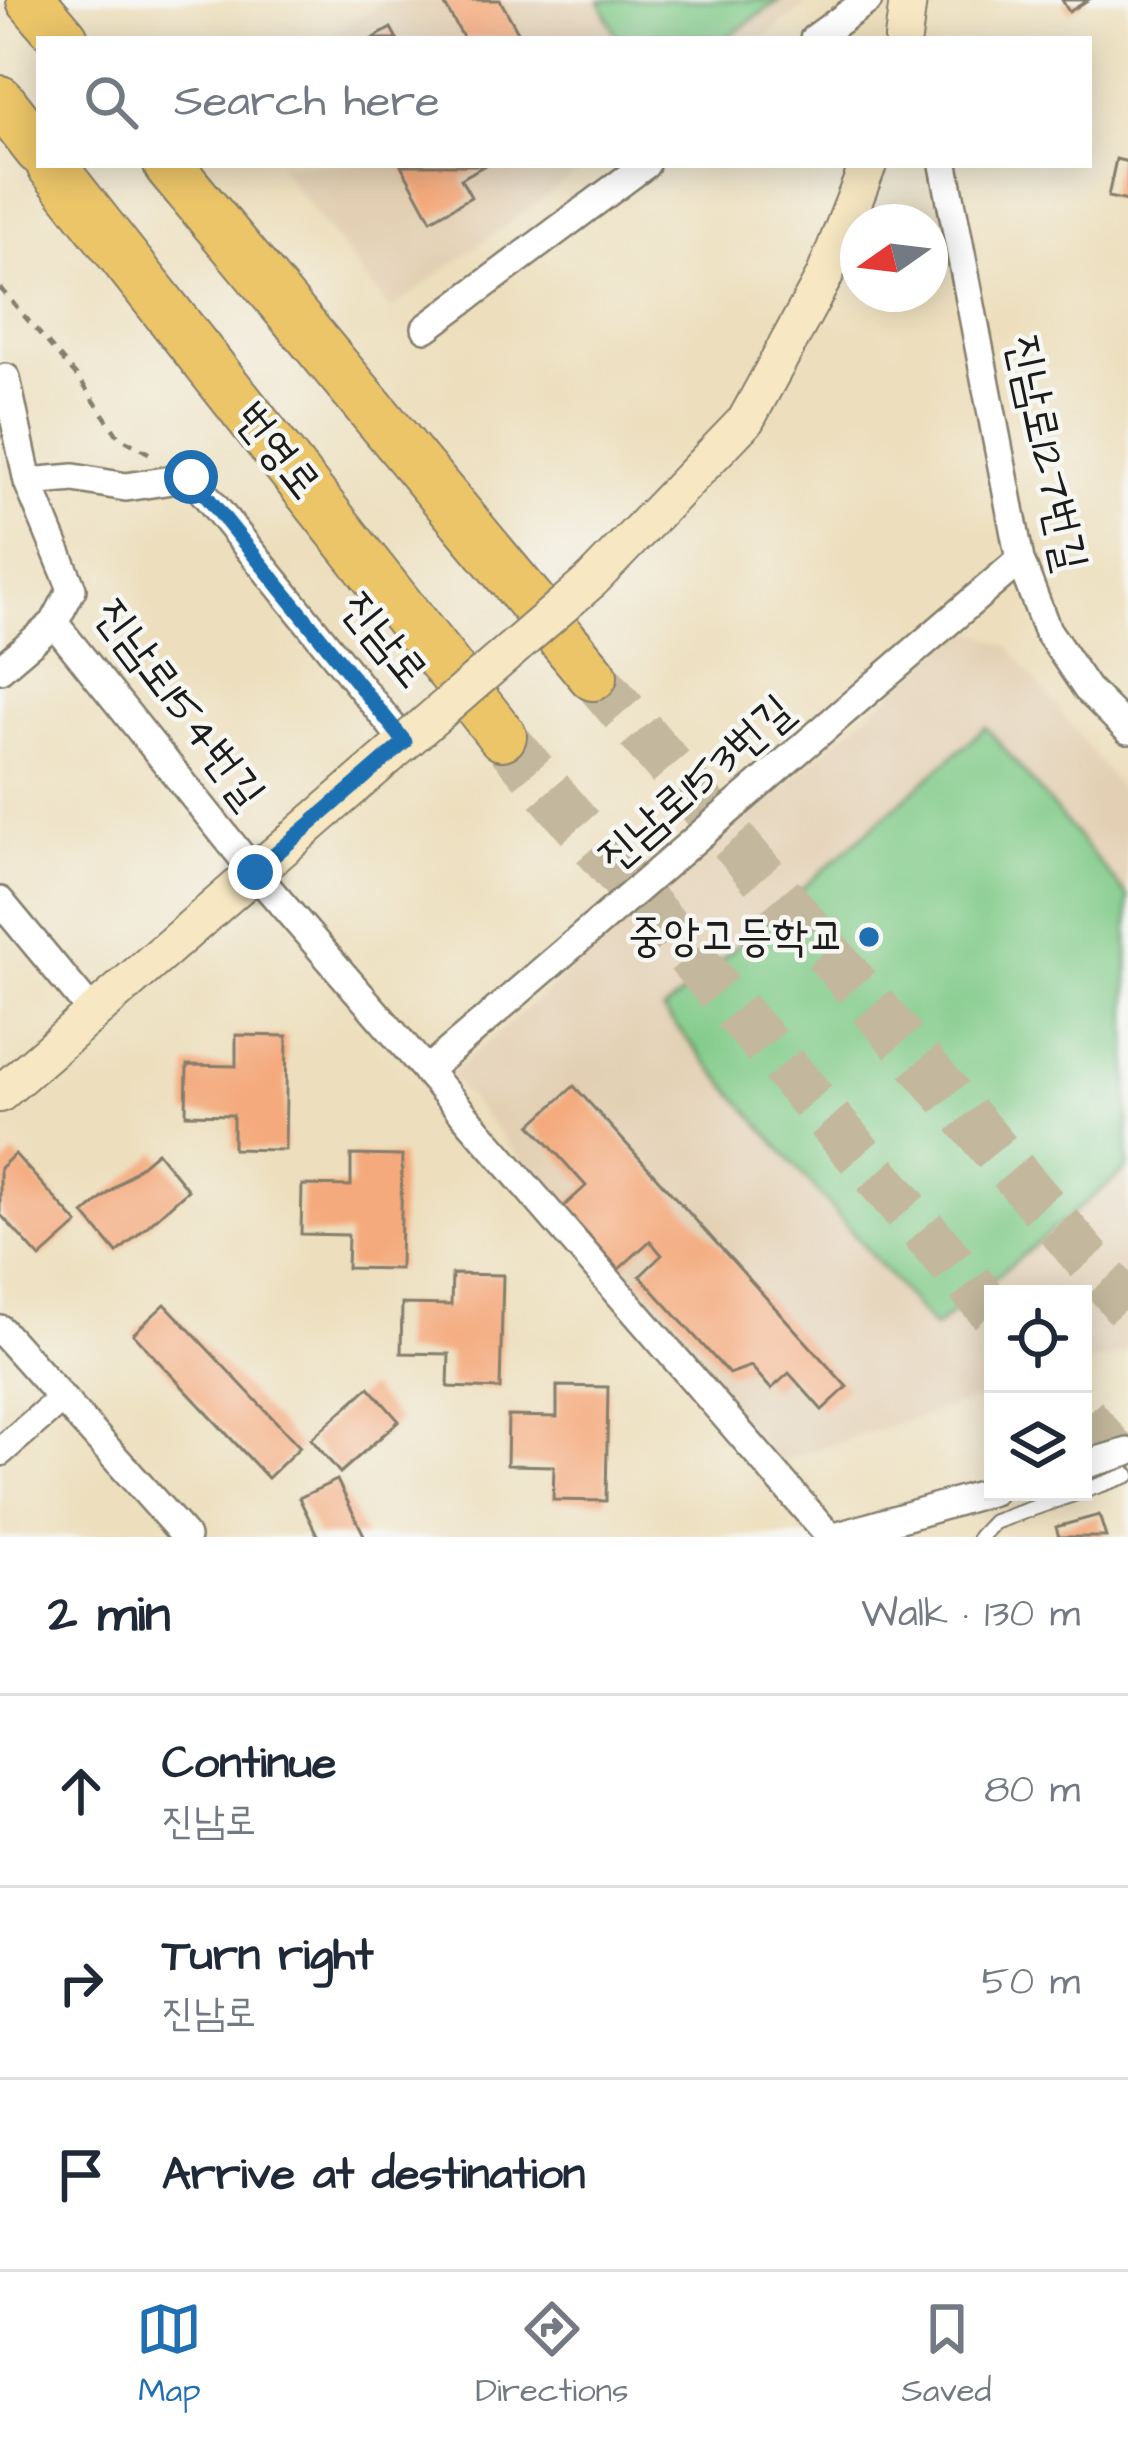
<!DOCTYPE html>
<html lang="en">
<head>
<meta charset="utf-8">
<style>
  body { margin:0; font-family:"Architects Daughter","Poor Story",sans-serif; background:#f2f2f3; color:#1f2937 }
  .controls { position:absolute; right:36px; bottom:36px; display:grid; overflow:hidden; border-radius:0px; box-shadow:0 6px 30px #0003 }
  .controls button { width:108px; height:108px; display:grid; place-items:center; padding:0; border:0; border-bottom:3px solid #e0e1e3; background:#fff; color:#1f2937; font:60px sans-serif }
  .compass { position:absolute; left:840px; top:204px; width:108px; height:108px; border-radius:50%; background:#fff; box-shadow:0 6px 30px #0003; rotate:256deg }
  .stop { position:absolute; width:36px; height:36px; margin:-27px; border:9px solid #1f6fb2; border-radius:50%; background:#fff }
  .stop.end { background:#1f6fb2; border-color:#fff; box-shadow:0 3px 12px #0008 }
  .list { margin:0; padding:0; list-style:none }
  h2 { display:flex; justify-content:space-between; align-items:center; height:156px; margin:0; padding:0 48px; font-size:51px }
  h2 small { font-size:39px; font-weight:400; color:#747a83 }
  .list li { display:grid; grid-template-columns:78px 1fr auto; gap:36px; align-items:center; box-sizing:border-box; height:192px; padding:0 48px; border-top:3px solid #e0e1e3 }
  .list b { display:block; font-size:45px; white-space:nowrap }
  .list p { margin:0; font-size:39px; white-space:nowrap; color:#747a83 }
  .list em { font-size:39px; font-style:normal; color:#747a83 }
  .icon { flex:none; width:66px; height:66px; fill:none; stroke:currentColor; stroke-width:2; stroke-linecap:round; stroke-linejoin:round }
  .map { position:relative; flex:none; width:1128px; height:1537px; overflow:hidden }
  .search { position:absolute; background:#fff; box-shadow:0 6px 30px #0003; left:36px; right:36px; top:36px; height:132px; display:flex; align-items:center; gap:30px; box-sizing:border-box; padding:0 42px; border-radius:0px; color:#747a83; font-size:45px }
  .sheet { height:732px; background:#fff }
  nav { display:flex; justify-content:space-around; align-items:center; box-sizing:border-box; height:168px; border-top:3px solid #e0e1e3; background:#fff; font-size:33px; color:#747a83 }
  nav a { display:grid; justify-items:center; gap:6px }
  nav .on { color:#1f6fb2 }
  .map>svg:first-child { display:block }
  .built { fill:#e3d0b4 }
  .green { fill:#80ca88; stroke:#4e7352; stroke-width:3 }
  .building { fill:#f4aa7d }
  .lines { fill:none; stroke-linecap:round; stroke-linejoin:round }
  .highway-tunnel { stroke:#c3b89d; stroke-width:48; stroke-dasharray:48 24; stroke-linecap:butt }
  .lane-casing { stroke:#847e6c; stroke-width:18 }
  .street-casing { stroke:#847e6c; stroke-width:32 }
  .secondary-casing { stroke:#847e6c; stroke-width:40 }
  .highway-casing { stroke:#847e6c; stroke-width:52 }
  .path { stroke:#847e6c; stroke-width:4.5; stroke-dasharray:9 9; stroke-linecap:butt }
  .lane { stroke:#fff; stroke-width:14 }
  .street { stroke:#fff; stroke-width:27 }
  .secondary { stroke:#f7e8c3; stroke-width:36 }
  .highway { stroke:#ecc569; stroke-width:48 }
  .secondary-bridge-casing { stroke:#847e6c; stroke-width:40; stroke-linecap:butt }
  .secondary-bridge { stroke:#f7e8c3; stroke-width:36 }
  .route { stroke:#1f6fb2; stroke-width:15 }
  .poi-dot { fill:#1f6fb2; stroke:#f6f6f2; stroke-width:4.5 }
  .labels { text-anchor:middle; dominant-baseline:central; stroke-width:9; stroke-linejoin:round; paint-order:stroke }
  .street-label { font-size:45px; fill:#1c1c1c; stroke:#f6f6f2 }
  .poi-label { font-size:45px; fill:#1c1c1c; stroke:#f6f6f2; text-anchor:end }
</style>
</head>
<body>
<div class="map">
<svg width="1128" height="1537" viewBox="0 0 1128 1537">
  <rect width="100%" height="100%" fill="#f6f6f2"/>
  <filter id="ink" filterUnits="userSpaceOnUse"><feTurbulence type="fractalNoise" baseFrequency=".00833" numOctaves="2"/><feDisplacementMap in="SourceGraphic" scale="24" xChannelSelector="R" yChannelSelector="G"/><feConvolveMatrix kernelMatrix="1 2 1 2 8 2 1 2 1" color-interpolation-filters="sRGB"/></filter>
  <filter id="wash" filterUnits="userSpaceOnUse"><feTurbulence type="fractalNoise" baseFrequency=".004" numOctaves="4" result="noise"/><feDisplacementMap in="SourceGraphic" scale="48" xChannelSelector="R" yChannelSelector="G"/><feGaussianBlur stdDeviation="2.7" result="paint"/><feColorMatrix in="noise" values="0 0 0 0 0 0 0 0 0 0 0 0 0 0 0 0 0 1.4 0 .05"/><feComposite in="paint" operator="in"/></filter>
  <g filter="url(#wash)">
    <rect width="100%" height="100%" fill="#eddfbd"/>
    <path class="built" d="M385,0H814L761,39H323Z
      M278,165H588L390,310Z
      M967,628L1009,646L1128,799V1351L1083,1366V1294H993V1394L777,1462L449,1075Z"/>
    <path class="green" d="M599,0H780L725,39H618Z
      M986,727L1128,897V1168L934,1328L663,1011Z"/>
    <g id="blocks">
      <path class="building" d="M442,0H500L522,39H464Z
        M1062,0H1088L1069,12Z
        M391,28L397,39H372Z
        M1116,159L1128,162V201L1108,197Z
        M401,165H485L461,179L471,197L431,220Z
        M236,1035L287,1036L285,1150L233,1149V1115L186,1114L187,1065L236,1066Z
        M574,1086L847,1387L822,1410L789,1373L771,1389L751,1366L729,1374L640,1276L662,1255L650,1241L619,1269L563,1207L586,1186L531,1125Z
        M157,1152L188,1190L117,1253L84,1214Z
        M15,1154L78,1224L40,1258L0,1214V1168Z
        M351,1155L402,1156L400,1269L347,1268L348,1235L301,1234L302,1185L351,1186Z
        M452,1274L503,1275L500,1389L448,1387L449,1354L401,1353L402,1304L451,1305Z
        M165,1304L300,1447L268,1478L133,1334Z
        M557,1386L608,1387L606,1501L553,1500L554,1466L507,1465L508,1416L557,1417Z
        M369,1387L399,1421L340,1473L311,1439Z
        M337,1480L365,1537H318L299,1498Z
        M1099,1515L1106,1537H1059L1056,1527Z"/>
    </g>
  </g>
  <g filter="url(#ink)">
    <use href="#blocks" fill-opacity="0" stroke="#847e6c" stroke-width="3"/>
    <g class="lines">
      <path class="highway-tunnel" d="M593,676L1128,1307
        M502,736L993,1312
        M1083,1417L1128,1470"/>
      <defs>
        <path id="lane" d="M1083,1491L1128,1475
          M980,1537L994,1522L1079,1492"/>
        <path id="street" d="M814,39L868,0
          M944,165L1020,560L1047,630L1087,689L1128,730
          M426,328L645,165
          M6,378L28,482L72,589L54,623L255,873L830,1537
          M28,482L74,478L126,487L191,477L405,742
          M0,669L54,623
          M0,901L93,1013
          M426,1071L1020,560
          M0,1329L186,1537
          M0,1452L61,1399
          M1083,1465L1128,1452
          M835,1537L993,1491"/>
        <path id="secondary" d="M903,39L908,0
          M592,580L746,420L824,277L868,165
          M0,1094L405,742"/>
        <path id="highway" d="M31,0L64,39
          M0,100L39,150
          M51,165L502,736
          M168,165L593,676"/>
      </defs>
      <use href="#lane" class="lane-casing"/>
      <use href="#street" class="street-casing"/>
      <use href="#secondary" class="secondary-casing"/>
      <use href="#highway" class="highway-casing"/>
      <path class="path" d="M0,288L80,380L118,436L152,455"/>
      <use href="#lane" class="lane"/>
      <use href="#street" class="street"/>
      <use href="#secondary" class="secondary"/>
      <use href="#highway" class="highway"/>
      <defs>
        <path id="secondary-bridge" d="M405,742L592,580"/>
      </defs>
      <use href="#secondary-bridge" class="secondary-bridge-casing"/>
      <use href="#secondary-bridge" class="secondary-bridge"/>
    </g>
  </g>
  <g class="lines" filter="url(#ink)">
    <path class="route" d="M191,477L405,742L255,872"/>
  </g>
  <circle class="poi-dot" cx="869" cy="937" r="12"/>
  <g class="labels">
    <g class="street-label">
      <text transform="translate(277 451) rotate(52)">번영로</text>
      <text transform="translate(1046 453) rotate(78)">진남로127번길</text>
      <text transform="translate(384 640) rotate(51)">진남로</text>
      <text transform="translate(179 704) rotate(53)">진남로154번길</text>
      <text transform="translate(696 784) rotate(-41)">진남로153번길</text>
    </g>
    <g class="poi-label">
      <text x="845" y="937">중앙고등학교</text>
    </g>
  </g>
</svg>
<div class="controls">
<button><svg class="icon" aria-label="locate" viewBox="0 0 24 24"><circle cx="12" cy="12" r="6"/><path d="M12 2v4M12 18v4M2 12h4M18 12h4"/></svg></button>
<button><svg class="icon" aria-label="layers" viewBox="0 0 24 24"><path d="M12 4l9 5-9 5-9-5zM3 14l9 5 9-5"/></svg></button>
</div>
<svg class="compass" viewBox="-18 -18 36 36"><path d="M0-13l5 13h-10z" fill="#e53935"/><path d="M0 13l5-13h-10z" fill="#747a83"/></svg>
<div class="stop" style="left:191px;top:477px"></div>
<div class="stop end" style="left:255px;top:872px"></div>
<div class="search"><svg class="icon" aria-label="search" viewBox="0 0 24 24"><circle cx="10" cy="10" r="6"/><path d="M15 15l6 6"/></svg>Search here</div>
</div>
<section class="sheet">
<h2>2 min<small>Walk · 130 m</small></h2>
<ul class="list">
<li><svg class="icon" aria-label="ahead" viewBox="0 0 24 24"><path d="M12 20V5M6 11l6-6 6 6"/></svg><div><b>Continue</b><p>진남로</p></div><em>80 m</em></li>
<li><svg class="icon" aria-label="right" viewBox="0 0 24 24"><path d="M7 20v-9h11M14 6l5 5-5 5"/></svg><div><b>Turn right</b><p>진남로</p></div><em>50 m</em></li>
<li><svg class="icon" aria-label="arrive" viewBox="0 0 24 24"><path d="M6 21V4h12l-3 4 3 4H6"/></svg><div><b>Arrive at destination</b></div></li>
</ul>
</section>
<nav>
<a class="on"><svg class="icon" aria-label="map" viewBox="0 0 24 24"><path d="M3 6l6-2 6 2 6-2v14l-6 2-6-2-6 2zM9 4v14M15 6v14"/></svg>Map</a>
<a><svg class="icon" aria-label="directions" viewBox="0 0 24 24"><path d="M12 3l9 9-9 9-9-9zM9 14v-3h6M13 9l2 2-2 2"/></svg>Directions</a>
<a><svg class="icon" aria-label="saved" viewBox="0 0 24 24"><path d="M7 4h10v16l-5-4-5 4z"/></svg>Saved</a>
</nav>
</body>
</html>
